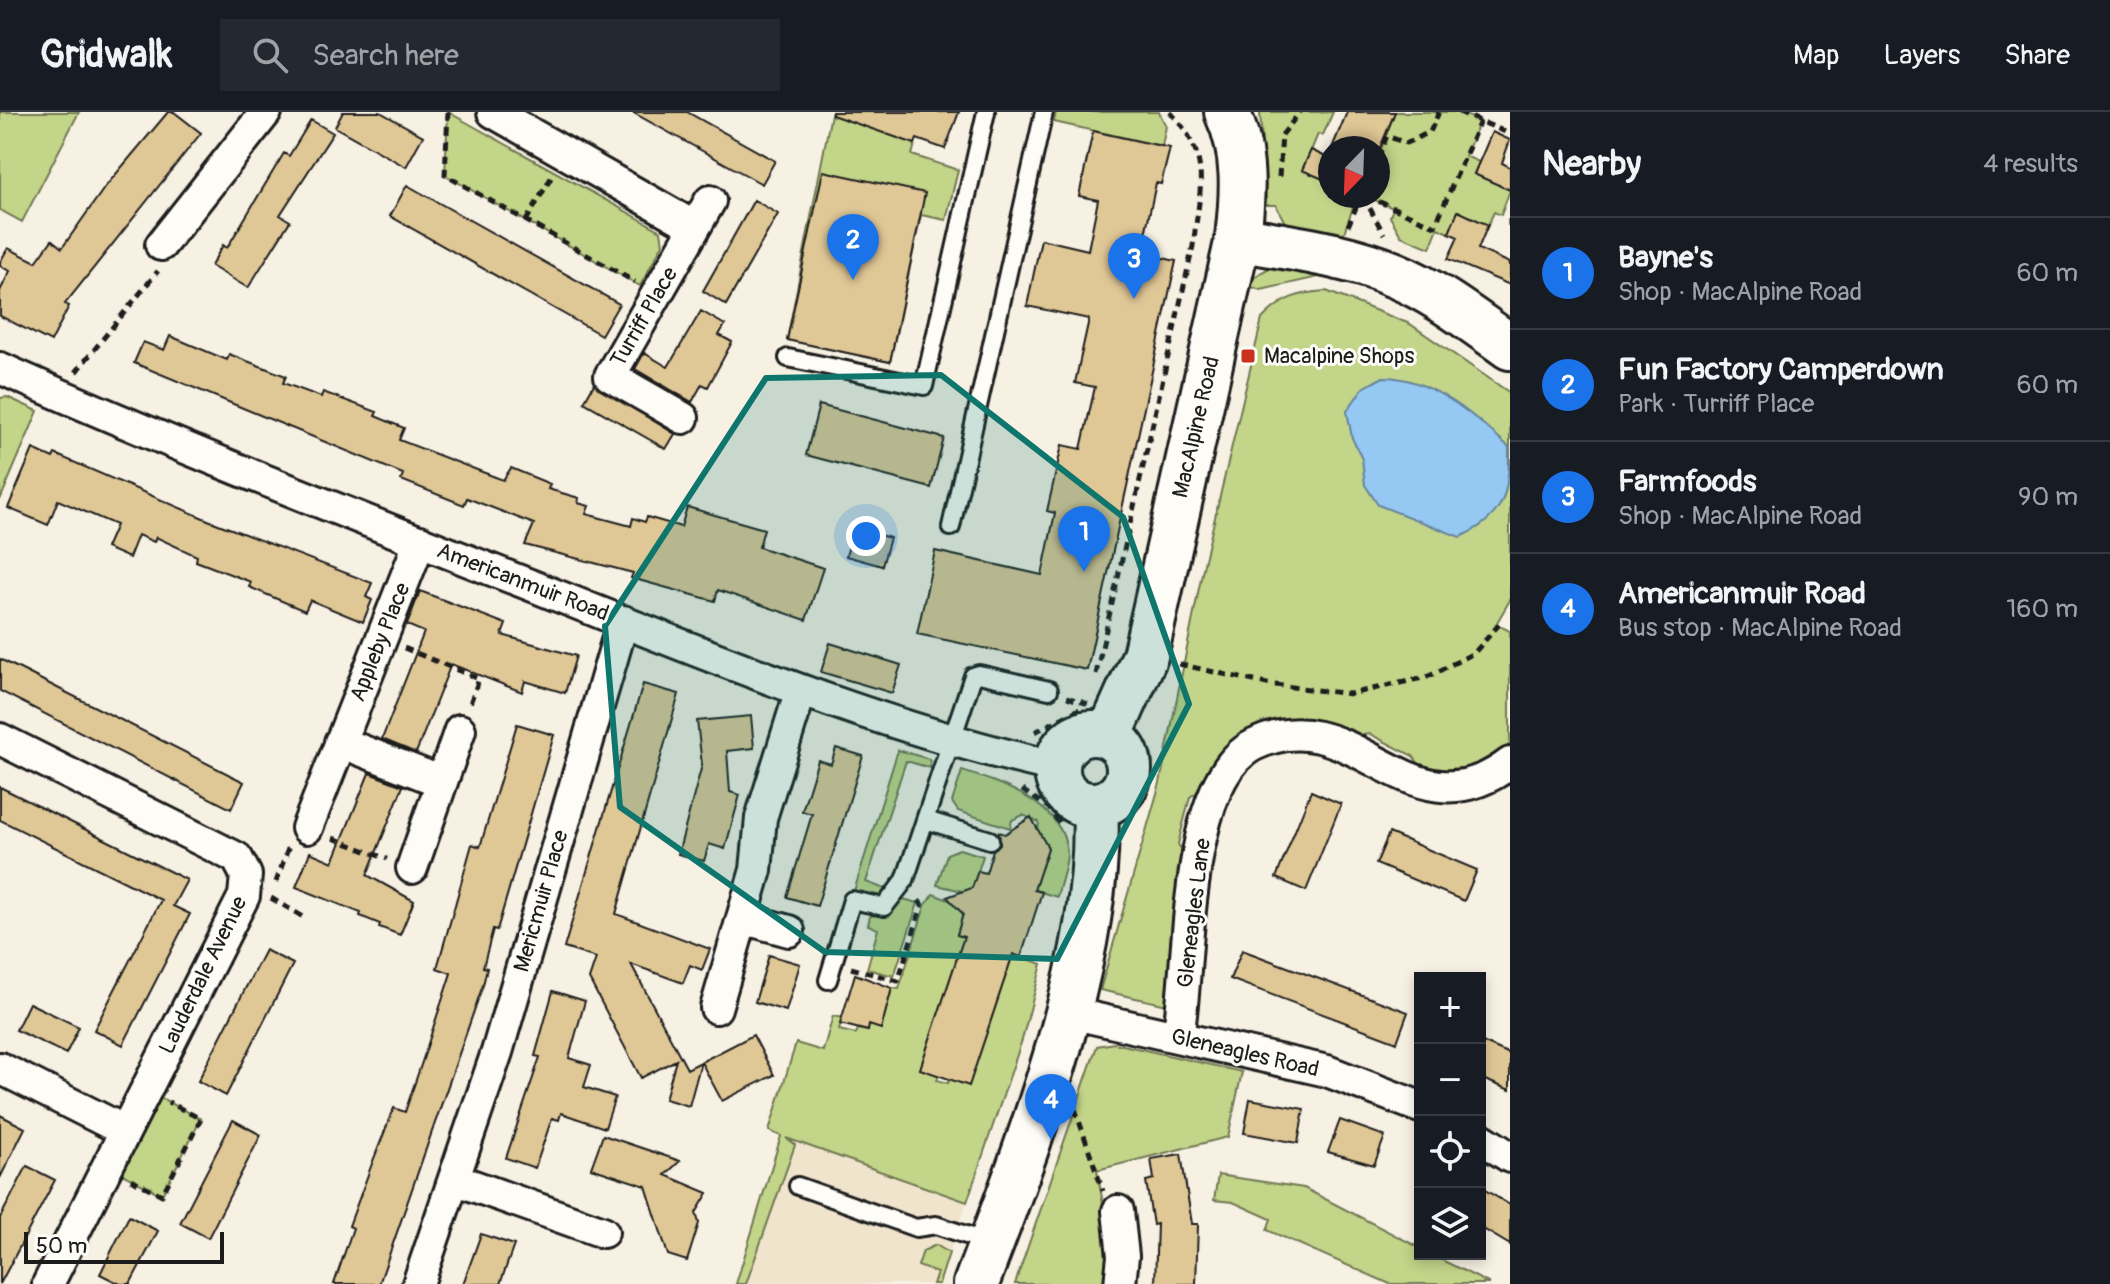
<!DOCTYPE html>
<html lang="en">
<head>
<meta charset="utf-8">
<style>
  body { margin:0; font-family:Pangolin,sans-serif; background:#242831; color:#f1f3f6 }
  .controls { position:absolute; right:24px; bottom:24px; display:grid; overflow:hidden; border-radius:0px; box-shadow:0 4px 12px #0003 }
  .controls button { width:72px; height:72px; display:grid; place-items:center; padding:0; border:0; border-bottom:2px solid #363941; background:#171b24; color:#f1f3f6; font:40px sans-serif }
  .compass { position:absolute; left:1318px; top:24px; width:72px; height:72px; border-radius:50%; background:#171b24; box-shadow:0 4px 12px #0003; rotate:203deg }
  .scale { position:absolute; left:24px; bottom:20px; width:200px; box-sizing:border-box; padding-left:8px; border:4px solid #1c1c1c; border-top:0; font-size:22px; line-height:28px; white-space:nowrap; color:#1c1c1c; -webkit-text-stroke:6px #fdfcf7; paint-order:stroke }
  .you { position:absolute; left:866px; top:424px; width:28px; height:28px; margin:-20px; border:6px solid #fff; border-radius:50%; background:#1a73e8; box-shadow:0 0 0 12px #1a73e833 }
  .badge { display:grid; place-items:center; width:52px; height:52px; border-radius:50%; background:#1a73e8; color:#fff; font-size:26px; font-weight:700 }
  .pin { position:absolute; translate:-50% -66px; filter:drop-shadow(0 2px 4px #0008) }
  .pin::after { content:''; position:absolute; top:42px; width:28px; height:24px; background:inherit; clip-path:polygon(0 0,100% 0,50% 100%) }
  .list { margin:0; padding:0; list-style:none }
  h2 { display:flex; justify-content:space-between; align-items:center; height:104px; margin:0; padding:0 32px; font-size:34px }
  h2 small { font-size:26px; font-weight:400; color:#9ea1a6 }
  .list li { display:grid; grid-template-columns:52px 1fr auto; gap:24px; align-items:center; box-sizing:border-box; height:112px; padding:0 32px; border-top:2px solid #363941 }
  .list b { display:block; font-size:30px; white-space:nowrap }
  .list p { margin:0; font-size:26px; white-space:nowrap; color:#9ea1a6 }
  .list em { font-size:26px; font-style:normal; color:#9ea1a6 }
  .icon { flex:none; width:44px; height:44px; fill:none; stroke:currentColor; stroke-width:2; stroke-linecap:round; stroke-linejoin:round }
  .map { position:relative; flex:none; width:1510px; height:1172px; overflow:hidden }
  header { display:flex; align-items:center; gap:48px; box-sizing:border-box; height:112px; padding:0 40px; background:#171b24; border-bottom:2px solid #363941 }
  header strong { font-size:38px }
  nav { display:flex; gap:44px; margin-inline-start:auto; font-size:28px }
  .search { width:560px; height:72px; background:#242831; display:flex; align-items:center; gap:20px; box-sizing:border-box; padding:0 28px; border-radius:0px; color:#9ea1a6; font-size:30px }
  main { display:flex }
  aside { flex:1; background:#171b24 }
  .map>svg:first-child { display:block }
  .built { fill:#f0e4cd }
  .green { fill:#c3d589; stroke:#707852; stroke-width:2 }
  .water { fill:#95c8f2; stroke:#65839c; stroke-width:2 }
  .building { fill:#e0c796; stroke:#1c1c1c; stroke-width:2 }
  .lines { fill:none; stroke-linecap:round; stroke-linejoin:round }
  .lane-casing { stroke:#1c1c1c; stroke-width:22 }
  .street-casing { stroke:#1c1c1c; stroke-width:36 }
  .secondary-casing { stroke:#1c1c1c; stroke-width:50 }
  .path { stroke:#1c1c1c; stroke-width:5; stroke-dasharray:8 6; stroke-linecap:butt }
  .lane { stroke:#fdfcf7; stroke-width:16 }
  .street { stroke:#fdfcf7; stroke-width:30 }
  .secondary { stroke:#fdfcf7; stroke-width:44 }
  .marked { fill:#0f766e; fill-opacity:0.2; stroke:#0f766e; stroke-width:6; stroke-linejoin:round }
  .poi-dot { fill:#c8321e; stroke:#fdfcf7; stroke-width:3 }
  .labels { text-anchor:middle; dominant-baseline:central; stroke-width:6; stroke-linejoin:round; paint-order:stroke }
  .street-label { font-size:22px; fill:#1c1c1c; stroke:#fdfcf7 }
  .poi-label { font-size:22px; fill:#1c1c1c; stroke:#fdfcf7; text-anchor:start }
</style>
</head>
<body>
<header>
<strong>Gridwalk</strong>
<div class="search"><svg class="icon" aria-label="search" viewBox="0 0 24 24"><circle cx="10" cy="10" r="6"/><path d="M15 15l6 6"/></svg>Search here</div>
<nav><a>Map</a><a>Layers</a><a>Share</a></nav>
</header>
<main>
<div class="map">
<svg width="1510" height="1172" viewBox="0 0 1510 1172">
  <rect width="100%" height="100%" fill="#f7f1e4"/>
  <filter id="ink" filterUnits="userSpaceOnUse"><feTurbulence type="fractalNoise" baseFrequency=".0125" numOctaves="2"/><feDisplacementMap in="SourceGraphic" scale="16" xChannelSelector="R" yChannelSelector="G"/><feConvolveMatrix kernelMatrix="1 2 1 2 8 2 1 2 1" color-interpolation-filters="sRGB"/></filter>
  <g filter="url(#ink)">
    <path class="built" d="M781,1024L967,1090L939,1172H736Z"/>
    <path class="green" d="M0,0H79L22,110L0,98Z
      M448,0L661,119L663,132L640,174L445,63Z
      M1056,0H1159L1166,14L1162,34L1054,10Z
      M1260,0H1333L1323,23L1318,22L1303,58L1330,70V84H1357L1341,129L1285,111L1276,93H1266Z
      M1382,0H1459L1480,9L1465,44L1479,50L1474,62L1510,78L1501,103L1494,100L1488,113L1458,100L1449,121L1438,116L1430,136L1401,124L1390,105L1393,96L1366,84H1378V45L1393,5Z
      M831,2L915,32L912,43L958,58L946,108L921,103L890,250L787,228Z
      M1284,148L1323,164L1261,178L1246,173L1260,161Z
      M1326,179L1410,212L1510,281V488L1496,512L1510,519V631L1491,656L1425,660L1413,644L1370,622L1352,624L1301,613L1190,685L1178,732L1186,745L1167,893L1100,878L1160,671L1203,456L1262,207C1282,186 1297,181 1326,179Z
      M7,285L38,299L0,388V286Z
      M898,638L929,647L931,656L906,649L866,770L885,777L877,787L854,779Z
      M962,659C1000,671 1064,691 1067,741C1067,754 1060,772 1057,785L1034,778L1048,736L1045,730L1037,728L1039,710L1023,703L1012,708L1010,716L958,699L952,690Z
      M959,737L983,744L971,781L937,773L947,742Z
      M933,782L954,790L964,799L957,822L964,825L920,957L939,963L937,968L948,971L950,967L969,973L1013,842L1042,852L1022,928L967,1090L786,1026L795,1033L746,1172H736L781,1024L769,1019L796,931L823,939L833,904L842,906L839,918L856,922L858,917L867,919L869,913L881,916L892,876L899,877L925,794Z
      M903,787L918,791L894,864L867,857L878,817L868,813L870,804L887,802Z
      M1114,931L1242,960L1228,1025L1097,1058L1110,1131L1108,1172H1015L1097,934Z
      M161,986L201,1007L162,1083L122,1062Z
      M1218,1063L1304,1076L1420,1136V1142H1430L1490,1172H1390L1267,1118L1271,1107L1233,1090L1214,1088Z
      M936,1133L949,1141L939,1172H933L937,1161L918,1154L923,1139Z"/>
    <path class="water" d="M1383,265C1431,265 1475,304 1509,335C1510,383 1503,406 1460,425L1378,393L1365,373L1362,347L1352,326L1347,299L1363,276Z"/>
    <path class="building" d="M168,0H174L201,21L65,192L69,194L51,230L0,204V179L10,159L0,154V150L8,136L36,150L52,128L62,136L105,75Z
      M343,0H380L423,24L406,55L335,15Z
      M632,0H687L775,49L762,72Z
      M832,0H959L945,37L917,27L915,32L832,3Z
      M1347,0H1395L1380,36H1332Z
      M311,8L333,21L280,103L290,109L248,176L211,154L223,133L227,136L284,41L289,44Z
      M1093,19L1170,36L1161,72L1156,71L1141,141L1176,149L1087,558L917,522L935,439L1042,463L1055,401L1047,399L1062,333L1081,337L1095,275L1075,271L1089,207L1027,194L1041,127L1088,138L1098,88L1079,84Z
      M1492,20L1510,28L1502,51L1510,55V78L1474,62Z
      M1311,38L1330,47V70L1302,58Z
      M823,59L925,81L890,250L787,228Z
      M407,73L619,192L601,223L390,104Z
      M754,88L778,102L726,193L703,179Z
      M1458,99L1488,113L1478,137L1510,151V173L1448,147L1458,125L1449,121Z
      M701,199L725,213L719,223L732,230L708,275L702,272L692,290L635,257L644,241L668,255Z
      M170,224L227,248L229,242L286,264L283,271L321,285L323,280L377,300L375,304L404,316L399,328L503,368L511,356L550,372L548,377L579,386L578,391L589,394L586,402L631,414L633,406L645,410L647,405L681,415L687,395L764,417L759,435L823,456L806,508L718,478L715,489L631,466L633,461L525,433L534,412L467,386L464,393L401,368L403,362L134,251L143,230L164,238Z
      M594,272L675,322L666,337L584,290Z
      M819,293L944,326L931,376L806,343Z
      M33,337L53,346L55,342L208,408L372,471L366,485L372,488L363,510L310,488L305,499L249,475L251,470L196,449L197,444L156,425L154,430L138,423L129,446L106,436L116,413L58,388L48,413L8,396Z
      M854,416L890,426L882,454L846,444Z
      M420,479L506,512L502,523L576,544L565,581L525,569L522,580L451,552L416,641L382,627L424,520L407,513Z
      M830,531L901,553L892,581L821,560Z
      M0,547L244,670L231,697L0,579Z
      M643,572L679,582L616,802L710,837L702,858L690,853L683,871L631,852L687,957L701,950L689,994L665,987L676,948L641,966L589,867L596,846L564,836Z
      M751,604L754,636L727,639L730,680L740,683L725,737L709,732L704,749L678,742L702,653L697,609Z
      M517,612L554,623L497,818L493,817L483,855L487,856L483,873L379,1172H334L353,1116L349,1114L373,1049L394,996L405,1000L424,944L451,861L437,856L455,793L472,732L480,735Z
      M836,636L863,644L817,794L787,785L812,702L802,699L818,648L831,652Z
      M369,661L403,674L367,763L414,789L400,823L379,815L380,812L360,804L361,801L296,775L310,740L333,750Z
      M0,675L187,768L173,794L190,802L123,933L94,918L161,788L0,708Z
      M1311,679L1341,692L1306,779L1276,766Z
      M1031,705L1048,736L1034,778L1042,780L1021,845L1013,842L969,974L920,957L964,825L957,823L963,802L947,785L972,776L978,759L986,761L993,738L1000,732L999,720L1005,722Z
      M1389,721L1477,758L1464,789L1376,752Z
      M265,838L293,852L226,984L198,969Z
      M1242,838L1408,900L1397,930L1230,867Z
      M769,843L800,852L786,899L755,890Z
      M855,862L892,876L881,917L869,913L868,919L840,912Z
      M553,879L585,889L569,946L591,953L584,975L615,985L605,1016L561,1001L559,1008L552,1006L535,1056L506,1046L540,945L535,944Z
      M29,891L79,915L66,942L16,918Z
      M753,923L774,963L722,989L701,950Z
      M1480,929L1510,942V978L1480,966Z
      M1250,987L1304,997L1298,1031L1244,1021Z
      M0,1003L25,1016L0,1066Z
      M233,1008L261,1023L208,1126L180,1111Z
      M1340,1008L1385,1024L1374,1053L1328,1040Z
      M603,1023L680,1049L665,1063L708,1081L696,1101L699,1111L687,1149L668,1143L646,1074L591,1056Z
      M1181,1042L1192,1112H1198L1196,1172H1155L1157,1112L1153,1113L1146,1069L1154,1067L1151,1047Z
      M27,1054L55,1068L0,1172V1106Z
      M1480,1075L1510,1093V1133L1480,1115Z
      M129,1104L158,1119L130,1172H120L100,1162Z
      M481,1122L514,1133L500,1172H463Z"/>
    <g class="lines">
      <defs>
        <path id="lane" d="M788,246L924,274L986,0
          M951,415L1044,0
          M926,708L990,728
          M828,868L852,788L884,795L905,768L973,564L979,562L1049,578
          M798,1074L916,1116L936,1113L990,1131"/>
        <path id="street" d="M493,0L695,115
          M161,133L266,0
          M0,256C180,337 365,408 548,480C715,546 881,616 1057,655
          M683,306L610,264L710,89
          M0,627L237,746L246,763L244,784L48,1172
          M340,630L442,670
          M307,716L420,429
          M412,756L460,618
          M742,806L789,819
          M716,896L756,758L761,706L801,578
          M1066,900L1327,959L1420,995
          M1178,925C1191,854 1182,669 1254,633C1354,583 1409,729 1510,651
          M0,956L125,1019
          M1480,1026L1510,1045
          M454,1067L603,1120
          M1118,1099L1123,1144L1120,1172
          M418,1172L497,940L623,509"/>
        <path id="secondary" d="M1238,126C1289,136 1346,142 1395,163C1436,180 1473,209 1510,235
          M1057 657a36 36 0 1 1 72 0a36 36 0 1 1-72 0Z
          M1109,624L1145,544L1238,126C1243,83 1246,41 1227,0
          M976,1172C1028,1033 1104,841 1095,693"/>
      </defs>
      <use href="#lane" class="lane-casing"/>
      <use href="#street" class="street-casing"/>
      <use href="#secondary" class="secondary-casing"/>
      <path class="path" d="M448,0L445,63L635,170
        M1459,0L1510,22
        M1378,45L1387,24L1406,31L1430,20L1439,0
        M1279,65L1282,23L1300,0
        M1363,84L1384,122
        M1366,84L1435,114L1480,9
        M1510,107V114
        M526,109L552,64
        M1348,114L1361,84
        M76,260L158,159
        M404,536L479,567L469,594
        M1179,552L1267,572L1350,582L1427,565L1474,541L1502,509
        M1096,562L1193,134C1200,77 1213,45 1170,0
        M1067,585L1088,592
        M1035,620L1083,595
        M1022,678L1049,696L1059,711
        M333,726L387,747
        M276,770L289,734
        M271,786L305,806
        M851,856L898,869L922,793L917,786
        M1075,997L1103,1079
        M131,1067L162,1083L201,1007L168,990"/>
      <use href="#lane" class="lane"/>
      <use href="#street" class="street"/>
      <use href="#secondary" class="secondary"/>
    </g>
  </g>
  <path class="marked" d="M941,263L1123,405L1189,592L1057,847L825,840L620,695L605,514L766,266Z"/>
  <rect class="poi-dot" x="1240" y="236" width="16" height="16" rx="4"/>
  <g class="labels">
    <g class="street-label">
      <text transform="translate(644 205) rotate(-60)">Turriff Place</text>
      <text transform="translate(1196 315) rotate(-77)">MacAlpine Road</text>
      <text transform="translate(523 470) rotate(21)">Americanmuir Road</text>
      <text transform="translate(380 530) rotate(-68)">Appleby Place</text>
      <text transform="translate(541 789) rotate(-74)">Mericmuir Place</text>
      <text transform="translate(1194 801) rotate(-83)">Gleneagles Lane</text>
      <text transform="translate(203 863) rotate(-64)">Lauderdale Avenue</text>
      <text transform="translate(1245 941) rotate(13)">Gleneagles Road</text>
    </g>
    <g class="poi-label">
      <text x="1264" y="244">Macalpine Shops</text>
    </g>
  </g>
</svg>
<div class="controls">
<button>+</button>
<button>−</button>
<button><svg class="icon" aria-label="locate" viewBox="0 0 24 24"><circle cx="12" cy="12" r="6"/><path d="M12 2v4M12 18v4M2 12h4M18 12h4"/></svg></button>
<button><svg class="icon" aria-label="layers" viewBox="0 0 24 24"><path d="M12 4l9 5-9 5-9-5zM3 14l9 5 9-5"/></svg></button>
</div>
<svg class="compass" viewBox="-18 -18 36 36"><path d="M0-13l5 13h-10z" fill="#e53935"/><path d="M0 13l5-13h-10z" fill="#9ea1a6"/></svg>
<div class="scale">50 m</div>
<div class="you"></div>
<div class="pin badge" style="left:1084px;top:460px">1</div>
<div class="pin badge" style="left:853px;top:168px">2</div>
<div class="pin badge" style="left:1134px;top:187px">3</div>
<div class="pin badge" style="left:1051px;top:1028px">4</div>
</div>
<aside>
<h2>Nearby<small>4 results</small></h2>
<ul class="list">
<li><span class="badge">1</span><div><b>Bayne's</b><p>Shop · MacAlpine Road</p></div><em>60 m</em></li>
<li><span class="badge">2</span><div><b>Fun Factory Camperdown</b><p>Park · Turriff Place</p></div><em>60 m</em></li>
<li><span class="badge">3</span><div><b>Farmfoods</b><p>Shop · MacAlpine Road</p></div><em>90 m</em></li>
<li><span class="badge">4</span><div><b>Americanmuir Road</b><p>Bus stop · MacAlpine Road</p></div><em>160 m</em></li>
</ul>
</aside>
</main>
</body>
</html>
